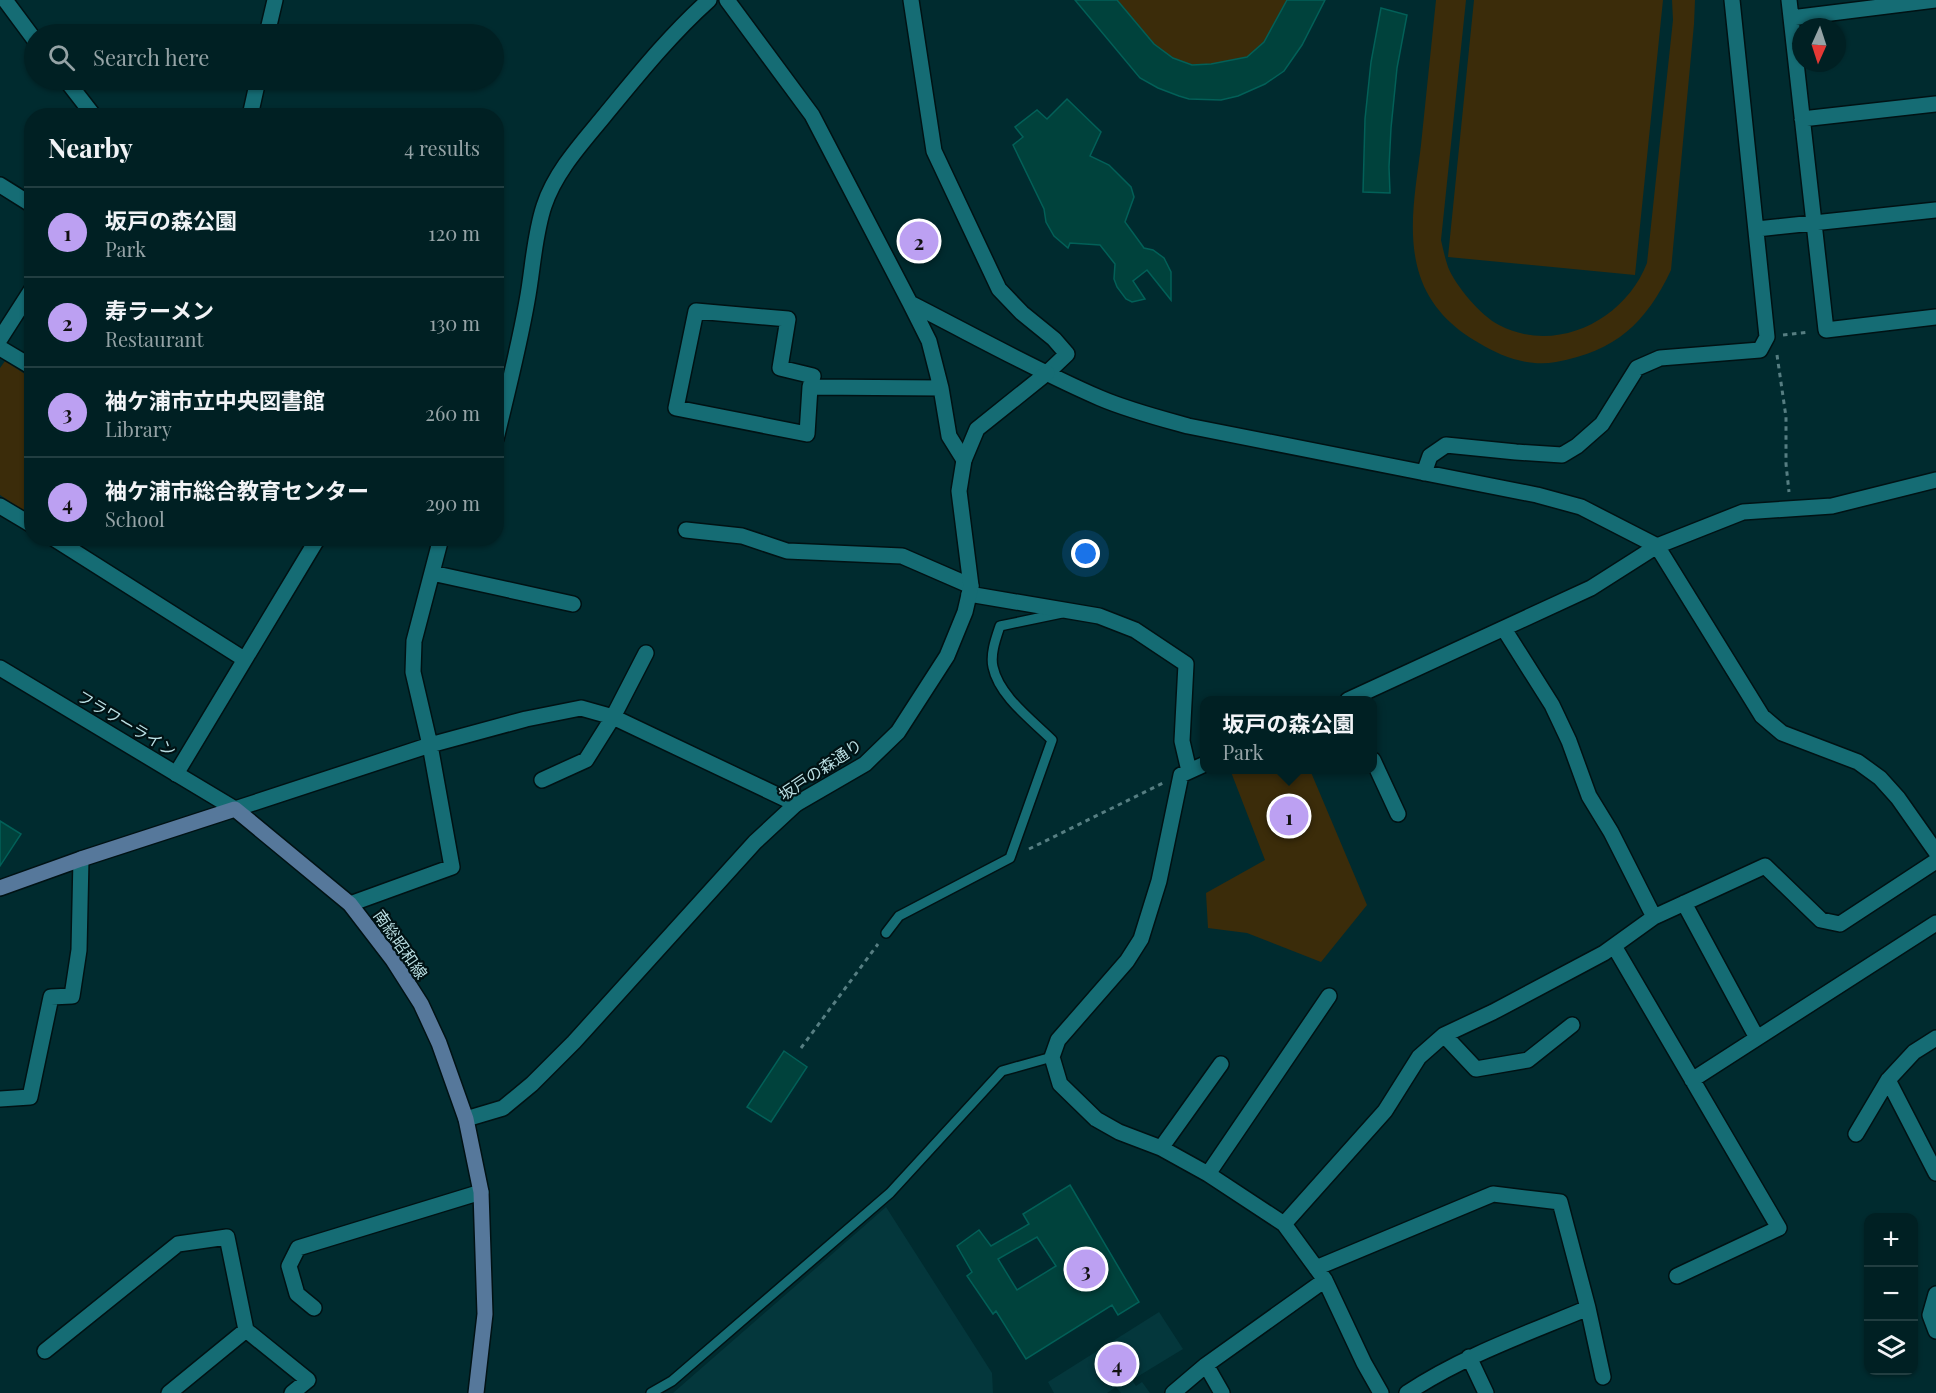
<!DOCTYPE html>
<html lang="en">
<head>
<meta charset="utf-8">
<style>
  body { margin:0; font-family:"Playfair Display","Noto Sans JP",serif; background:#0a282b; color:#f1f3f6 }
  .controls { position:absolute; right:18px; bottom:18px; display:grid; overflow:hidden; border-radius:12px; box-shadow:0 2px 4px #0004 }
  .controls button { width:54px; height:54px; display:grid; place-items:center; padding:0; border:0; border-bottom:2px solid #223e41; background:#002023; color:#f1f3f6; font:30px sans-serif }
  .compass { position:absolute; left:1792px; top:18px; width:54px; height:54px; border-radius:50%; background:#002023; box-shadow:0 2px 4px #0004; rotate:183deg }
  .you { position:absolute; left:1086px; top:554px; width:21px; height:21px; margin:-15px; border:4px solid #fff; border-radius:50%; background:#1a73e8; box-shadow:0 0 0 9px #1a73e833 }
  .badge { display:grid; place-items:center; width:39px; height:39px; border-radius:50%; background:#bca0f2; color:#111; font-size:20px; font-weight:700 }
  .pin { position:absolute; translate:-50% -50%; border:3px solid #fff; box-shadow:0 2px 6px #0006 }
  .popup { position:absolute; left:1200px; top:696px; width:177px; height:78px; box-sizing:border-box; display:grid; place-content:center; border-radius:12px; background:#002023; filter:drop-shadow(0 2px 4px #0005); font-size:20px; white-space:nowrap; color:#95a3a6 }
  .popup b { font-size:22px; color:#f1f3f6 }
  .popup::after { content:''; position:absolute; left:50%; top:100%; margin-left:-12px; border:12px solid transparent; border-top-color:#002023 }
  .list { margin:0; padding:0; list-style:none }
  h2 { display:flex; justify-content:space-between; align-items:center; height:78px; margin:0; padding:0 24px; font-size:26px }
  h2 small { font-size:20px; font-weight:400; color:#95a3a6 }
  .list li { display:grid; grid-template-columns:39px 1fr auto; gap:18px; align-items:center; box-sizing:border-box; height:90px; padding:0 24px; border-top:2px solid #223e41 }
  .list b { display:block; font-size:22px; white-space:nowrap }
  .list p { margin:0; font-size:20px; white-space:nowrap; color:#95a3a6 }
  .list em { font-size:20px; font-style:normal; color:#95a3a6 }
  .icon { flex:none; width:33px; height:33px; fill:none; stroke:currentColor; stroke-width:2; stroke-linecap:round; stroke-linejoin:round }
  .map { position:relative; flex:none; width:1936px; height:1393px; overflow:hidden }
  .search { position:absolute; background:#002023; box-shadow:0 2px 4px #0004; left:24px; top:24px; width:480px; height:66px; display:flex; align-items:center; gap:15px; box-sizing:border-box; padding:0 21px; border-radius:33px; color:#95a3a6; font-size:22px }
  .panel { position:absolute; background:#002023; box-shadow:0 2px 4px #0004; left:24px; top:108px; width:480px; height:438px; border-radius:24px }
  .map>svg:first-child { display:block }
  .built { fill:#04373c }
  .green { fill:#3b2c0a }
  .building { fill:#00423c; stroke:#026058; stroke-width:1.5; fill-rule:evenodd }
  .lines { fill:none; stroke-linecap:round; stroke-linejoin:round }
  .service-casing { stroke:#001214; stroke-width:12 }
  .minor-casing { stroke:#001214; stroke-width:18 }
  .tertiary-casing { stroke:#001214; stroke-width:18 }
  .secondary-casing { stroke:#001214; stroke-width:18 }
  .path { stroke:#567e82; stroke-width:3; stroke-dasharray:4.5 4.5; stroke-linecap:butt }
  .service { stroke:#156c74; stroke-width:9 }
  .minor { stroke:#156c74; stroke-width:15 }
  .tertiary { stroke:#156c74; stroke-width:15 }
  .secondary { stroke:#56789b; stroke-width:15 }
  .labels { text-anchor:middle; dominant-baseline:central; stroke-width:4.5; stroke-linejoin:round; paint-order:stroke }
  .street-label { font-size:16px; fill:#b9dee2; stroke:#001214 }
</style>
</head>
<body>
<div class="map">
<svg width="1936" height="1393" viewBox="0 0 1936 1393">
  <rect width="100%" height="100%" fill="#002b2f"/>
  <path class="built" d="M886,1207L992,1373L993,1393H673Z
    M1159,1312L1183,1349L1132,1380L1136,1386L1142,1382L1150,1393H1121L1116,1387L1107,1393H1054L1048,1382Z"/>
  <path class="green" d="M1075,0H1325L1302,45L1284,71L1265,84L1238,96L1221,100L1189,99L1179,96L1158,88L1140,78Z
    M1436,0H1466L1441,240C1443,249 1445,258 1448,267C1455,285 1481,316 1499,325C1556,355 1625,320 1647,263L1673,20L1672,0H1695L1694,24L1671,270C1646,323 1616,351 1556,362C1529,367 1502,357 1479,343C1452,328 1430,306 1420,276C1406,234 1416,188 1421,145C1426,97 1431,48 1436,0Z
    M1474,0H1663L1635,275L1448,257Z
    M5,361L31,378L30,515L0,495V368Z
    M1237,770H1310L1367,905L1321,962L1247,933L1208,928L1206,893L1265,860L1231,772Z"/>
  <path class="building" d="M1075,0H1117L1154,44L1173,58L1192,65L1211,64L1247,57L1264,42L1287,0H1325L1302,45L1284,71L1265,84L1238,96L1221,100L1189,99L1179,96L1158,88L1140,78Z
    M1381,8L1407,15L1397,68L1391,128L1389,167L1390,193L1363,192L1365,119L1371,62Z
    M1067,99L1101,132L1090,156L1109,165L1131,187L1134,197L1125,222L1144,248L1153,250L1164,258L1171,272V300L1147,270L1133,281L1145,299L1132,302L1126,299L1117,287L1114,279L1115,264L1100,245L1070,243L1068,248L1054,236L1046,222L1044,209L1013,145L1023,137L1015,127L1037,110L1047,119Z
    M0,821L21,834L0,866Z
    M784,1051L807,1067L771,1122L747,1107Z
    M1070,1185L1139,1302L1118,1315L1112,1305L1026,1359L996,1311L993,1314L967,1276L972,1272L957,1246L979,1230L991,1246L1029,1224L1023,1214ZM1037,1237L1056,1266L1017,1290L998,1259Z"/>
  <g class="lines">
    <defs>
      <path id="service" d="M886,933L899,916L1010,858L1052,740C1032,720 999,696 993,667C990,654 996,638 1000,626L1062,613
        M651,1393L672,1381L890,1193L1002,1071L1052,1057"/>
      <path id="minor" d="M5,0L34,39
        M727,0L812,115L910,303L929,341L941,388L949,436L964,460
        M911,0L934,151L999,289L1022,313L1054,339L1067,354L1047,373
        M1789,0L1826,330L1936,317
        M1791,18L1936,0
        M267,34L275,0
        M66,80L94,116
        M250,116L258,80
        M1802,119L1936,104
        M0,185L32,205
        M1757,229L1936,210
        M910,303C973,335 1035,370 1100,398C1128,410 1159,418 1188,426L1537,495L1581,507L1657,546L1762,716L1782,733L1858,762L1880,778L1898,798L1936,852
        M696,311L788,319L780,368L813,376L810,387L807,434L676,408Z
        M0,348L32,367
        M810,387L941,388
        M496,439C507,393 519,347 527,301C533,269 534,236 544,206C555,172 582,143 605,115C638,75 670,35 709,0
        M1424,473L1430,456L1446,445L1516,452L1562,455L1577,446L1602,424L1637,368L1660,358L1760,350L1767,337L1732,0
        M0,506L32,525
        M686,530L742,536L787,551L902,556L971,586
        M53,538L244,659
        M432,573L573,604
        M969,594L1099,616L1135,630L1186,664L1182,741L1189,771
        M1504,629L1552,705L1569,741L1589,796L1611,832L1654,917
        M1348,700L1591,588L1657,546L1743,512L1832,506L1936,480
        M1373,760L1398,814
        M1205,764L1181,775L1159,881L1141,939L1127,961L1058,1040L1052,1057L1060,1084L1096,1119L1119,1132L1161,1148L1208,1174L1284,1224L1325,1280L1364,1363L1381,1393
        M176,774L318,538
        M542,780L586,760L613,717L646,653
        M235,809L430,745L526,719L581,708L613,717L796,804
        M1684,903L1757,1038
        M350,904L452,867L430,745L413,672L414,641L441,538
        M1614,946L1779,1228L1677,1276
        M1444,1035L1476,1069L1528,1060L1572,1025
        M1692,1080L1936,923
        M1888,1080L1936,1173
        M0,1099L30,1097L51,997L72,996L79,950L81,859
        M1856,1134L1888,1080L1914,1052L1936,1038
        M1161,1148L1221,1064
        M1208,1174L1329,996
        M1284,1224L1385,1111L1419,1057L1444,1035L1493,1012L1604,953L1654,917L1765,866L1821,920L1840,924L1936,861
        M1316,1268L1493,1194L1560,1202L1588,1308L1603,1377
        M1936,1294L1930,1315L1936,1331
        M314,1308L297,1294L289,1266L298,1248L481,1192
        M45,1351L178,1244L227,1237L246,1330L308,1380L292,1393
        M1469,1357L1486,1393
        M1206,1365L1222,1393
        M169,1393L246,1330
        M1173,1393L1206,1365L1325,1280
        M1407,1393C1463,1356 1526,1334 1588,1308"/>
      <path id="tertiary" d="M0,339L32,289
        M0,668L235,809
        M466,1119L503,1108L532,1084L574,1042L755,842L796,804L865,764L898,732L947,656L965,612L971,586L959,491L964,460L977,429L1047,373"/>
      <path id="secondary" d="M0,888L81,859L235,809L350,904L393,960L421,1004L439,1043L466,1119L481,1192L485,1314L476,1393"/>
    </defs>
    <use href="#service" class="service-casing"/>
    <use href="#minor" class="minor-casing"/>
    <use href="#tertiary" class="tertiary-casing"/>
    <use href="#secondary" class="secondary-casing"/>
    <path class="path" d="M1783,335L1809,332
      M1777,355L1786,417V464L1789,492
      M1029,849L1163,783
      M801,1048L878,944"/>
    <use href="#service" class="service"/>
    <use href="#minor" class="minor"/>
    <use href="#tertiary" class="tertiary"/>
    <use href="#secondary" class="secondary"/>
  </g>
  <g class="labels">
    <g class="street-label">
      <text transform="translate(127 723) rotate(31)">フラワーライン</text>
      <text transform="translate(820 769) rotate(-34)">坂戸の森通り</text>
      <text transform="translate(401 944) rotate(55)">南総昭和線</text>
    </g>
  </g>
</svg>
<div class="controls">
<button>+</button>
<button>−</button>
<button><svg class="icon" aria-label="layers" viewBox="0 0 24 24"><path d="M12 4l9 5-9 5-9-5zM3 14l9 5 9-5"/></svg></button>
</div>
<svg class="compass" viewBox="-18 -18 36 36"><path d="M0-13l5 13h-10z" fill="#e53935"/><path d="M0 13l5-13h-10z" fill="#95a3a6"/></svg>
<div class="you"></div>
<div class="pin badge" style="left:1289px;top:816px">1</div>
<div class="popup"><b>坂戸の森公園</b>Park</div>
<div class="pin badge" style="left:919px;top:241px">2</div>
<div class="pin badge" style="left:1086px;top:1269px">3</div>
<div class="pin badge" style="left:1117px;top:1364px">4</div>
<div class="search"><svg class="icon" aria-label="search" viewBox="0 0 24 24"><circle cx="10" cy="10" r="6"/><path d="M15 15l6 6"/></svg>Search here</div>
<section class="panel">
<h2>Nearby<small>4 results</small></h2>
<ul class="list">
<li><span class="badge">1</span><div><b>坂戸の森公園</b><p>Park</p></div><em>120 m</em></li>
<li><span class="badge">2</span><div><b>寿ラーメン</b><p>Restaurant</p></div><em>130 m</em></li>
<li><span class="badge">3</span><div><b>袖ケ浦市立中央図書館</b><p>Library</p></div><em>260 m</em></li>
<li><span class="badge">4</span><div><b>袖ケ浦市総合教育センター</b><p>School</p></div><em>290 m</em></li>
</ul>
</section>
</div>
</body>
</html>
